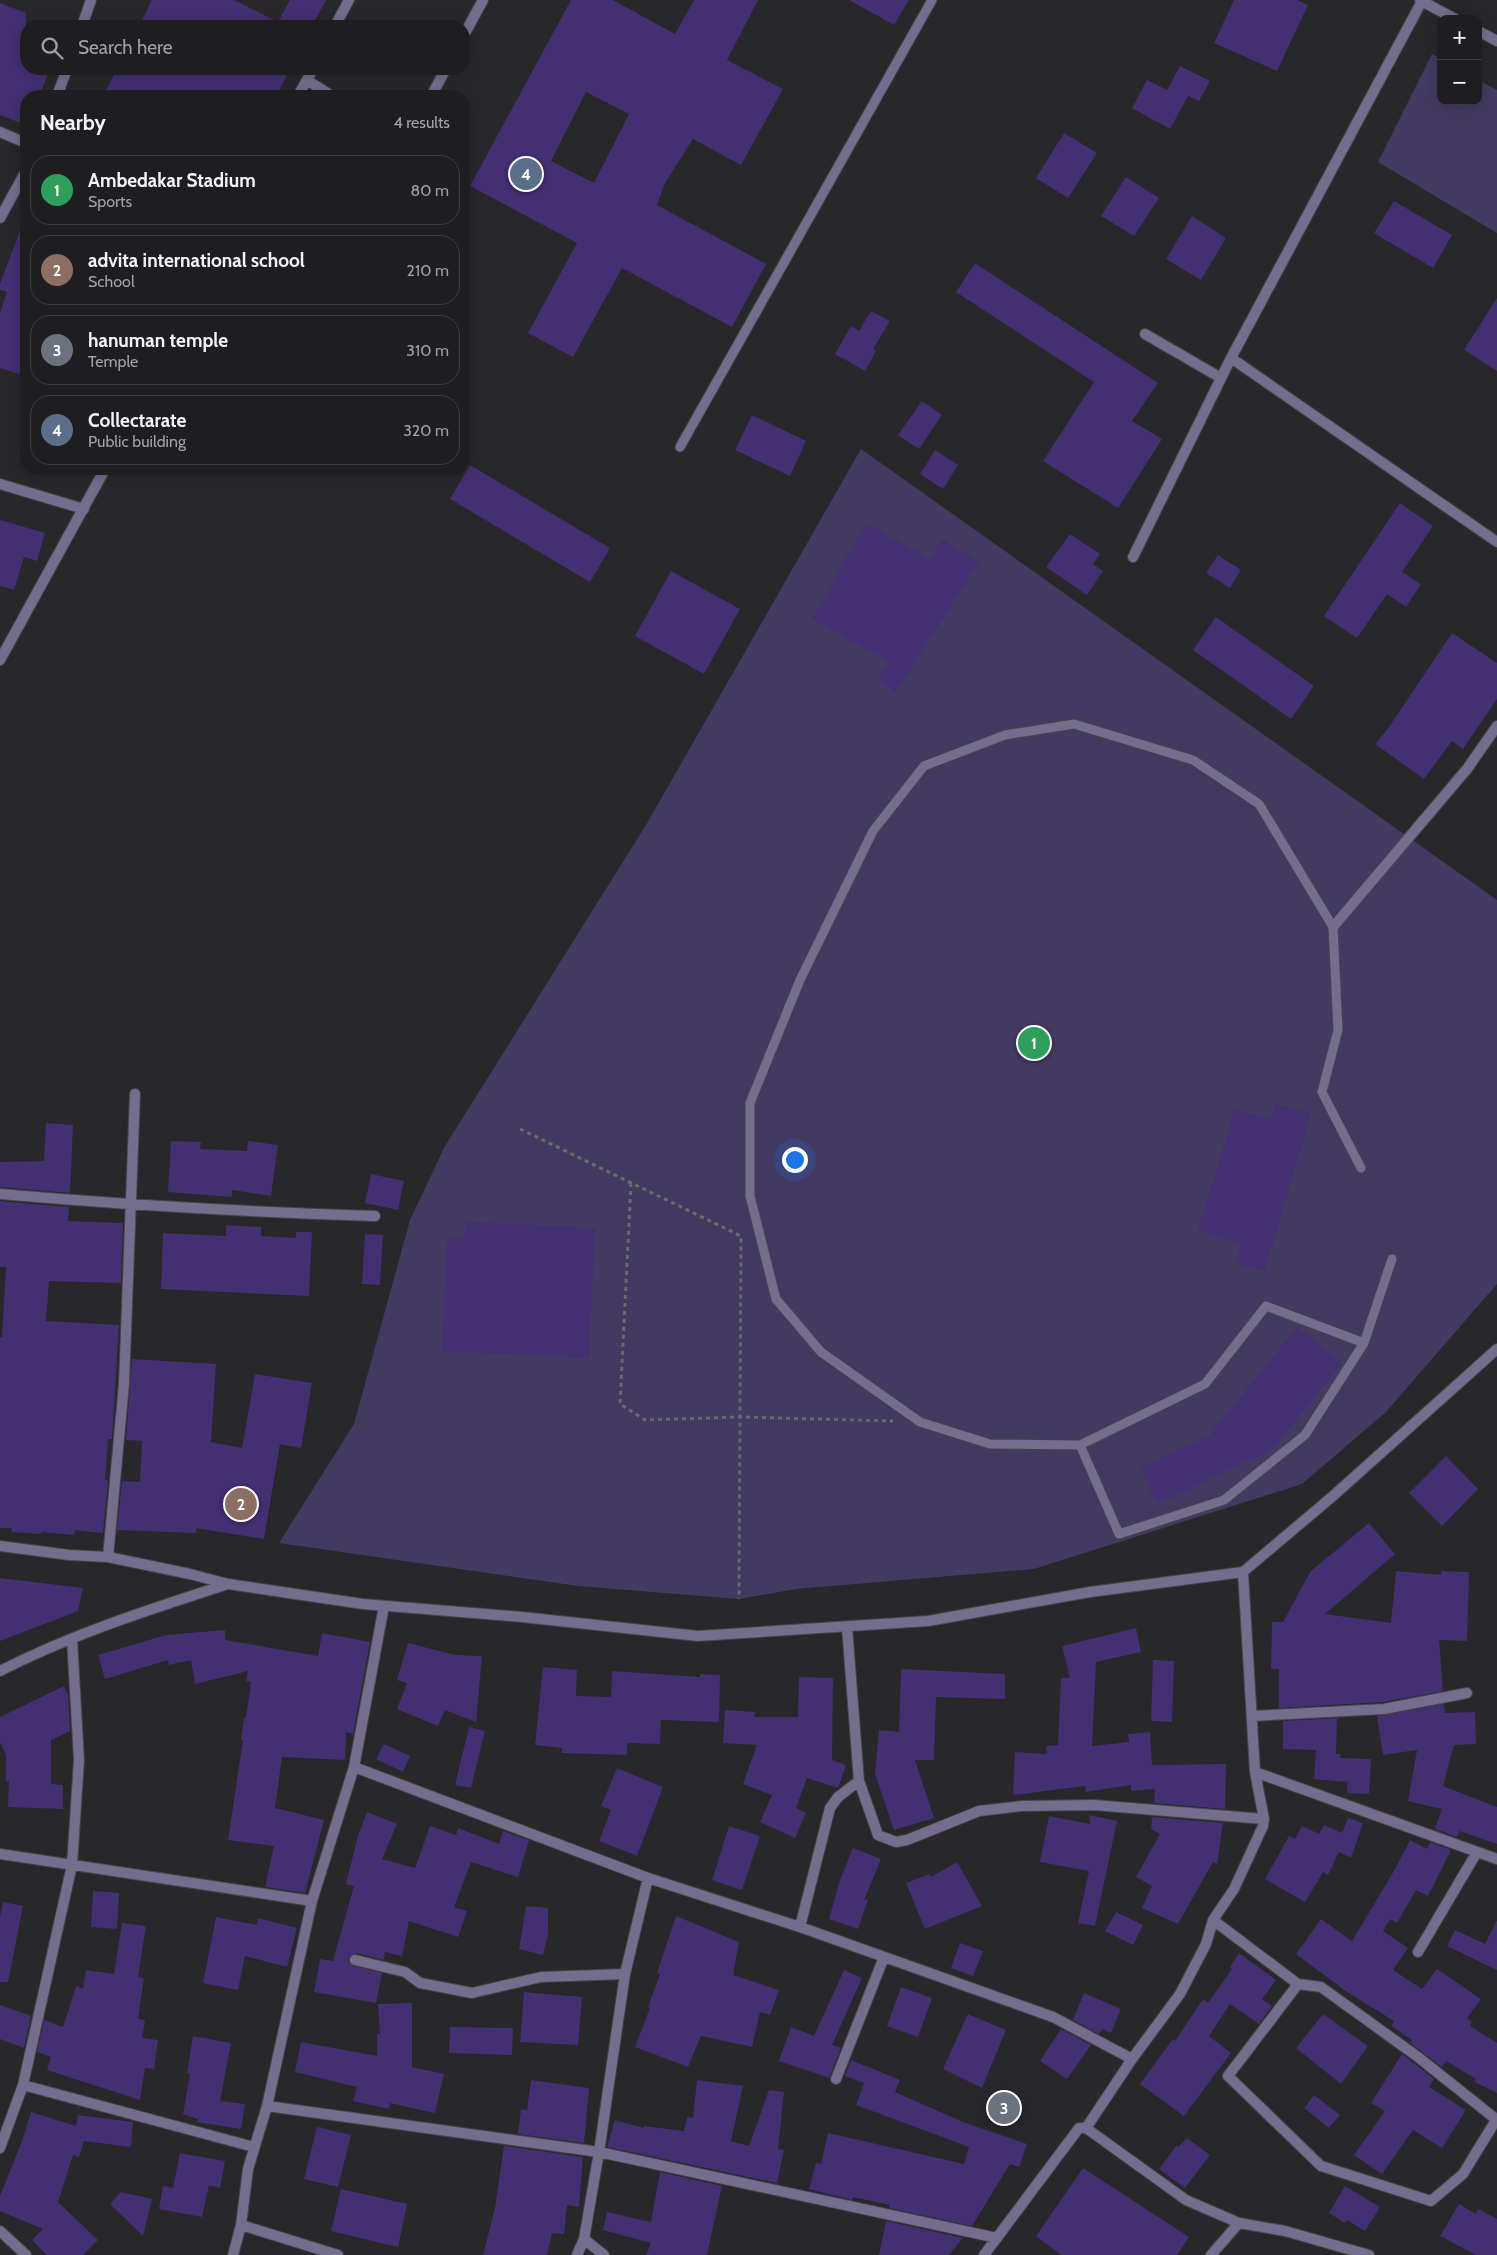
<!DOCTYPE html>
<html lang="en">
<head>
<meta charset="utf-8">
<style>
  body { margin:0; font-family:Cabin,sans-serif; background:#2b2a2d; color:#f1f3f6 }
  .controls { position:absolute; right:15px; top:15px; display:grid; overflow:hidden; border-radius:10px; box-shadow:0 2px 12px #0003 }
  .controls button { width:45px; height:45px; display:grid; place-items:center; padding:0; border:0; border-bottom:1px solid #3c3b3e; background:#1e1d20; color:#f1f3f6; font:25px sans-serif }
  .you { position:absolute; left:794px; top:1159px; width:18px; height:18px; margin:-12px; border:4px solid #fff; border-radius:50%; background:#1a73e8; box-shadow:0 0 0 8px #1a73e833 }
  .badge { display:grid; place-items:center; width:32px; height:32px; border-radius:50%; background:#0b8043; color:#fff; font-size:16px; font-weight:700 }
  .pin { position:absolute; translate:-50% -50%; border:2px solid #fff; box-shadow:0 1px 5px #0006 }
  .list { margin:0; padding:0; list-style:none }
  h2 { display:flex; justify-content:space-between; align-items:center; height:65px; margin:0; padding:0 20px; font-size:21px }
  h2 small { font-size:16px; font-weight:400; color:#a1a2a5 }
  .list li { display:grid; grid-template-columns:32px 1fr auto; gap:15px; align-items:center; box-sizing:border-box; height:70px; margin:0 10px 10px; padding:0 10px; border:1px solid #3c3b3e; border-radius:20px }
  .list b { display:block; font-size:19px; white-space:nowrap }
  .list p { margin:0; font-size:16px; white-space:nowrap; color:#a1a2a5 }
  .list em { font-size:16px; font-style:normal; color:#a1a2a5 }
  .icon { flex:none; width:28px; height:28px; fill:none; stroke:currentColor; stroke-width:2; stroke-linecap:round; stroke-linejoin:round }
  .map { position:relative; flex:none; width:1497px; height:2255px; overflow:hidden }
  .search { position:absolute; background:#1e1d20; box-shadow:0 2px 12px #0003; left:20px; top:20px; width:450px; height:55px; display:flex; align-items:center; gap:12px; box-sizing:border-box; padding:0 18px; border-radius:20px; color:#a1a2a5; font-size:19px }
  .panel { position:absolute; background:#1e1d20; box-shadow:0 2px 12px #0003; left:20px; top:90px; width:450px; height:385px; border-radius:20px }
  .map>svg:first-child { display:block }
  .green { fill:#433a61 }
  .building { fill:#442f72; fill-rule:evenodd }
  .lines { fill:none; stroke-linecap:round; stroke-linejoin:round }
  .service-casing { stroke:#454447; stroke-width:11 }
  .minor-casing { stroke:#454447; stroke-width:12 }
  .tertiary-casing { stroke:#454447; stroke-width:12 }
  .path { stroke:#6b6a6d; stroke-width:3; stroke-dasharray:4 4; stroke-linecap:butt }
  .service { stroke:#746d8d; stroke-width:9 }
  .minor { stroke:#746d8d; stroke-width:10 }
  .tertiary { stroke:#746d8d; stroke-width:10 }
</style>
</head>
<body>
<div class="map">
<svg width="1497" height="2255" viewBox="0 0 1497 2255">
  <rect width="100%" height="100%" fill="#28272a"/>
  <path class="green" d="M1432,54L1441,59V101H1478V80L1497,90V233L1378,162Z
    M861,449L1497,900V1284L1386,1412L1302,1484L1034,1569L796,1589L739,1599L578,1586L279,1543L354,1424L410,1220L445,1146L646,825Z"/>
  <path class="building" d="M152,0H234L278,22L290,0H326L312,26H139Z
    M571,0H613L675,34L694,0H758L727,60L783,89L741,165L693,139L665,183L657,205L766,264L732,327L622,268L573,357L528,333L577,243L470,186ZM586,92L629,114L594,183L551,161Z
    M849,0H909L894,25Z
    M1234,0H1297L1308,5L1277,71L1214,43Z
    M0,3L26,13V69H40L49,72L39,96H26V125L0,115Z
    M1180,66L1210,81L1199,101L1188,96L1170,129L1132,108L1147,80L1167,90Z
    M117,69H290L276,96H103Z
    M1064,133L1097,153L1068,198L1036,178Z
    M1126,177L1159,198L1134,236L1101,216Z
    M1394,201L1452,235L1433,268L1374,233Z
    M26,215V376L0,368V313L7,292L0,290V284Z
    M1192,216L1226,238L1201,280L1166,259Z
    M975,263L1158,383L1132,421L1162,439L1118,508L1043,461L1094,382L956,292Z
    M1497,298V371L1464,350Z
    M871,311L890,321L873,349L876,351L865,371L835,354L851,326L859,331Z
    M922,401L942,415L919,449L898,435Z
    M752,415L806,441L790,476L735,450Z
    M935,450L958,465L943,489L920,474Z
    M470,465L610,548L590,582L450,499Z
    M1400,503L1433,526L1402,572L1421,584L1406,607L1387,594L1357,638L1324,616Z
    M0,520L45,533L37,561L24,557L14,590L0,586Z
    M866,523L930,559L942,539L979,562L896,692L877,680L889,662L812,619Z
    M1070,534L1100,554L1093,564L1103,571L1087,595L1046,567Z
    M1218,555L1241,570L1230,588L1206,573Z
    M671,571L740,609L704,674L635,636Z
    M1216,617L1314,686L1291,719L1193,650Z
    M1452,633L1497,663V699L1463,749L1452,741L1424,779L1375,744L1389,727Z
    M1275,1104L1311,1114L1265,1271L1236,1263L1241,1244L1198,1230L1235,1109L1270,1119Z
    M46,1123L73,1125L70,1193L0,1187V1162L44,1161Z
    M171,1141L201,1142L200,1149L247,1151L248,1141L278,1145L271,1196L232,1190V1197L168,1192Z
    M371,1174L404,1181L398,1210L365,1203Z
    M0,1201L69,1207L68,1221L123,1223L121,1283L49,1281L46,1321L119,1325L112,1439H108L105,1480H108L103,1533L75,1530L74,1535L42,1532L41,1534L11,1532L12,1528H0V1337H2L6,1267H0Z
    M466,1222L595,1228L589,1358L442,1351L447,1239H464Z
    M226,1225L261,1227V1236L296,1238V1232H312L309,1296L161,1289L163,1233L226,1236Z
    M365,1234L383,1235L380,1285L362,1284Z
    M1297,1327L1342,1363L1273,1449L1157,1504L1140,1468L1210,1435Z
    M132,1359L216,1364L211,1442L242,1448L255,1374L312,1383L301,1448L280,1444L264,1539L196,1528V1533L117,1530L122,1481L140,1482L142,1441L126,1440Z
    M1446,1456L1478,1489L1442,1526L1409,1493Z
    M1369,1523L1395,1554L1325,1614L1391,1623L1396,1571L1441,1575V1571L1469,1572L1467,1641L1439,1640L1443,1691L1383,1702L1279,1708V1669H1271L1272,1622H1283L1310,1572Z
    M0,1578L83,1588L78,1611L0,1641Z
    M1136,1628L1141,1652L1096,1662L1092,1746L1129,1742L1128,1734L1150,1732L1152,1765L1226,1764L1225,1809L1154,1803L1155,1789L1131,1791V1785L1086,1792L1085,1786L1013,1795L1015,1752L1047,1754L1046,1746L1058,1745L1061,1678H1070L1062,1646Z
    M225,1630V1640L318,1656L322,1633L370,1642L353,1734L346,1732L345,1760L282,1757L275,1808L324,1820L305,1893L265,1887L274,1846L228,1840L243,1740H241L244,1718H246L251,1682L246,1681L248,1671L195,1684L191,1660L169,1665L168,1660L105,1679L98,1655L166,1635Z
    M408,1643L455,1655L482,1656L476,1722L445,1710L438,1726L397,1709L407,1683L397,1680Z
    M1153,1660L1174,1661L1172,1722L1151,1721Z
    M543,1667L577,1670L576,1696L611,1697L612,1671L700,1677V1674L720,1675L719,1722L661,1720L660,1744L627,1743V1755L562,1753V1748L535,1745Z
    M901,1669L1005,1674V1699L936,1697L934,1760H915L934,1818L894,1830L875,1774L879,1730L899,1732Z
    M799,1677L833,1678L832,1760L846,1765L838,1788L807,1778L796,1808L806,1813L795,1838L760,1822L772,1795L743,1784L757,1745L723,1743L725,1710L755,1712L754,1717H798Z
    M64,1686L68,1695L70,1731L51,1740V1784L63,1785V1809L8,1807L9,1781H6V1755L0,1742V1717Z
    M1444,1704L1445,1713L1475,1712L1476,1744L1454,1745L1443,1786L1497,1807V1844L1460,1831L1457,1837L1435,1829L1442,1809L1408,1801L1417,1750L1383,1755L1377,1716Z
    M1337,1718L1336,1754H1341L1340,1758L1371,1759L1369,1794L1347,1793L1348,1782L1314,1779L1316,1750L1283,1749V1721Z
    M469,1727L485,1731L471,1788L455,1785Z
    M384,1744L410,1756L403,1772L376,1759Z
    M617,1768L663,1787L637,1856L599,1841L611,1810L601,1806Z
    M367,1812L397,1824L382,1859L415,1868L430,1826L456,1835L458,1828L499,1844L503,1831L529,1840L518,1877L471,1862L454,1907L467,1911L458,1937L409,1921L402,1956L385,1952L384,1960L357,1953L350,1956L348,1961L351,1965L382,1973L376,2003L314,1992L320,1959L333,1961L354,1886L346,1884L358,1836Z
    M1089,1815L1117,1821L1095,1926L1078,1923L1089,1871L1040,1862L1049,1816L1090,1824Z
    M1152,1817L1223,1823L1217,1864L1213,1862L1178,1924L1142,1908L1152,1886L1136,1877L1160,1834L1151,1829Z
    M1348,1818L1363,1823L1351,1858L1339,1852L1328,1875L1323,1872L1305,1902L1265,1879L1289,1836L1295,1839L1302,1826L1319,1834L1324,1825L1342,1833Z
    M729,1826L760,1836L742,1890L712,1880Z
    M1410,1840L1427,1849L1430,1842L1451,1850L1428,1896L1416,1890L1397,1923L1390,1919L1383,1931L1408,1948L1393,1970L1422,1989L1437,1969L1481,1999L1467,2018L1472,2022L1470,2026L1497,2043V2093L1475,2082L1476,2079L1446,2061L1442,2067L1410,2043L1412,2040L1391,2026L1394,2021L1347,1992L1296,1954L1321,1919L1352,1941L1395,1869Z
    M853,1848L881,1859L864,1900L868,1899L858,1929L829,1919L840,1880Z
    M957,1862L982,1906L925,1929L906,1883L930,1874L931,1877Z
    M93,1891L119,1893L117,1929L91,1927Z
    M3,1902L23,1906L8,1982H0V1917Z
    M526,1906L548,1908V1935L543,1955L519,1949Z
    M1116,1912L1143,1925L1133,1945L1105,1931Z
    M676,1916L739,1942L733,1975L779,1990L770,2015L760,2012L752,2047L701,2036L688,2067L635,2047L650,2008L648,2007L660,1974L657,1973Z
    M216,1917L257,1925L258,1918L297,1928L287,1967L245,1956L238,1990L203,1983Z
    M1497,1920V1970L1447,1946L1455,1930L1485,1944Z
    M122,1923L146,1926L138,1977L144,1978L138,2019L145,2020L142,2038L158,2040L154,2069L145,2068L140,2100L47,2070L51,2057L37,2052L44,2020L63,2027L76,1986L83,1989L86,1970L114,1974Z
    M960,1943L983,1951L973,1976L951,1968Z
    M1239,1953L1276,1980L1262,1999L1272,2006L1259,2024L1230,2004L1209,2036L1231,2053L1184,2116L1140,2084L1173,2039L1175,2041L1203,1999L1208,2003L1232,1969L1230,1967Z
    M844,1970L862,1978L832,2045L841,2048L829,2078L779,2061L791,2027L814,2036Z
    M901,1987L932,1998L918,2037L887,2026Z
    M524,1992L582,1997L578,2045L520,2042Z
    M1084,1993L1121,2009L1111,2033L1102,2029L1099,2034L1073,2020Z
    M412,2003V2067L444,2074L435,2113L390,2103L389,2109L353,2101L357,2087L295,2072L301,2042L377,2056V2034H380L378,2004Z
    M0,2005L31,2016L24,2048L0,2039Z
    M968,2014L1006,2030L982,2088L943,2069Z
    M1323,2014L1368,2046L1341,2084L1296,2048Z
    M450,2027L513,2028L512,2055L449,2053Z
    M1061,2029L1091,2045L1067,2079L1040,2061Z
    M193,2036L231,2043L220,2101L245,2104L241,2129L197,2122L198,2119L183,2114L190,2074L187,2073Z
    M1402,2054L1434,2079L1429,2087L1466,2110L1442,2148L1413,2130L1382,2174L1354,2155L1385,2111L1371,2103Z
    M851,2060L900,2080L895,2092L963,2122L1027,2144L1019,2167L1010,2164L972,2226L889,2208L890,2205L853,2197L852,2200L809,2189L816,2163L821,2164L828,2133L964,2164L969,2147L856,2105L864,2083L845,2076Z
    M531,2080L589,2088L584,2143L518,2134L521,2109L527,2110Z
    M697,2080L743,2086L731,2141L749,2146L769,2090L784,2092L778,2149L784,2150L777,2183L607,2147L615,2120L644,2128V2126L684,2131L687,2117L693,2118Z
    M1314,2095L1340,2115L1329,2128L1304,2108Z
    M31,2112L76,2126L78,2115L133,2122L131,2147L84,2141L79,2157L73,2155L58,2202L98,2240L83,2255H47L32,2240L43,2229L0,2211V2196L22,2141Z
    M317,2127L351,2135L338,2187L304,2179Z
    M1187,2138L1210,2155L1185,2188L1159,2169L1177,2145L1178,2147Z
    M504,2146L583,2157L579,2207L567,2205L564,2234L552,2233L547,2255H483L495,2208Z
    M180,2153L225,2161L220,2188L209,2185L202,2217L159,2209L163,2186L173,2188Z
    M1083,2168L1189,2237L1177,2255H1061L1036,2236Z
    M660,2172L722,2186L707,2255H646L651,2243L603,2230L607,2212L651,2222Z
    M1345,2186L1380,2207L1365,2231L1347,2220L1345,2223L1329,2213Z
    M341,2189L407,2204L398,2247L331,2231Z
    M121,2192L152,2199L143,2236L110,2204Z
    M1459,2204L1476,2214L1478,2209L1497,2219V2255H1476L1440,2236Z
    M886,2221L963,2238L949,2255H879Z"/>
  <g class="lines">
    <defs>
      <path id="service" d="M680,447L932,0
        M1361,1168L1322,1092L1338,1030L1333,927L1259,804L1193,760L1074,724L1005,735L924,766L873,831L800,980L750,1103V1196L776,1299L821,1352L920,1422L990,1444L1080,1445L1205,1384L1266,1306L1364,1343
        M1080,1445L1119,1534L1224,1500L1305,1435L1364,1343L1392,1259"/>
      <path id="minor" d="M1420,0L1455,19
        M82,26L91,0
        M335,26L349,0
        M1478,31L1497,41
        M464,35L483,0
        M307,80L332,96
        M57,96L67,69
        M298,96L313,69
        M431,96L446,69
        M0,132L26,143
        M0,218L26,171
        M1145,334L1221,378
        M1231,358L1497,542
        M0,484L84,509
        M1133,557L1231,358L1422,1
        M0,660L105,469
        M1333,927L1467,769L1497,726
        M0,1194C125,1205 249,1212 375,1216
        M108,1557L124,1384L135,1094
        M384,1606L354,1767L648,1878L800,1927L1053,2017L1132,2059
        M847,1627L859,1781L878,1835L896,1842L907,1840L979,1811L1022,1806L1094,1805L1264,1819
        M0,1671C72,1634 151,1609 228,1584
        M1253,1716L1384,1709L1467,1693
        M1255,1772L1497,1859
        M0,1854L312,1901
        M648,1878L625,1974L599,2152L997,2238
        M1213,1920L1298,1984L1321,1987L1418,2057L1497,2120
        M800,1927L830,1808L838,1797L859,1781
        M1418,1952L1477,1852
        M355,1960L405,1972L420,1983L472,1993L541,1977L625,1974
        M1298,1984L1228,2076L1321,2166L1431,2201L1463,2174L1496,2120
        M836,2079L884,1957
        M23,2085L72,1865L79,1760L72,1639
        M267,2106L312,1901L354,1767
        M1086,2128L1186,2200L1239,2223L1211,2255
        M0,2148L23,2085L254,2147
        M1239,2223L1285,2231L1369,2255
        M241,2225L338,2255
        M0,2231L26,2255
        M233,2255L241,2225L248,2169L267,2106L599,2152L584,2239L604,2255
        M577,2255L584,2239
        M984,2255L1079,2128H1086L1132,2059L1180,1994L1206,1944L1213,1920L1234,1889L1263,1826L1264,1819L1255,1772L1243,1572"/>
      <path id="tertiary" d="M0,1546L69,1555L108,1557L190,1574L228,1584L363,1604L522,1617L698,1636L928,1621L1090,1592L1243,1572L1333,1496L1497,1349"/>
    </defs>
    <use href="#service" class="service-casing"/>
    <use href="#minor" class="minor-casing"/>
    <use href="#tertiary" class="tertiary-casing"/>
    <path class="path" d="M520,1129L741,1236L739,1599
      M631,1183L620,1404L645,1420L742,1417L893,1421"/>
    <use href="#service" class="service"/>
    <use href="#minor" class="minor"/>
    <use href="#tertiary" class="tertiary"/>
  </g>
</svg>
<div class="controls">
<button>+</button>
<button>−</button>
</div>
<div class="you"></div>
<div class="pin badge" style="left:1034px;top:1043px;background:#2e9e5b">1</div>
<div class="pin badge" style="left:241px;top:1504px;background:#8d6e63">2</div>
<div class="pin badge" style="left:1004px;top:2108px;background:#6b7280">3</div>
<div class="pin badge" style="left:526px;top:174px;background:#5c6f8a">4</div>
<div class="search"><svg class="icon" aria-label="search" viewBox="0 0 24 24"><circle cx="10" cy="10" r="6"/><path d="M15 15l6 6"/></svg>Search here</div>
<section class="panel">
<h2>Nearby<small>4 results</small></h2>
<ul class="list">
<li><span class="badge" style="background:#2e9e5b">1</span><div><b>Ambedakar Stadium</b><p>Sports</p></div><em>80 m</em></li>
<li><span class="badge" style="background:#8d6e63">2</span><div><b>advita international school</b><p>School</p></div><em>210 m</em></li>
<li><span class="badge" style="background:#6b7280">3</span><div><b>hanuman temple</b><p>Temple</p></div><em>310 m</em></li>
<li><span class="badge" style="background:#5c6f8a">4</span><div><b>Collectarate</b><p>Public building</p></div><em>320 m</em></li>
</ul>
</section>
</div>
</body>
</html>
